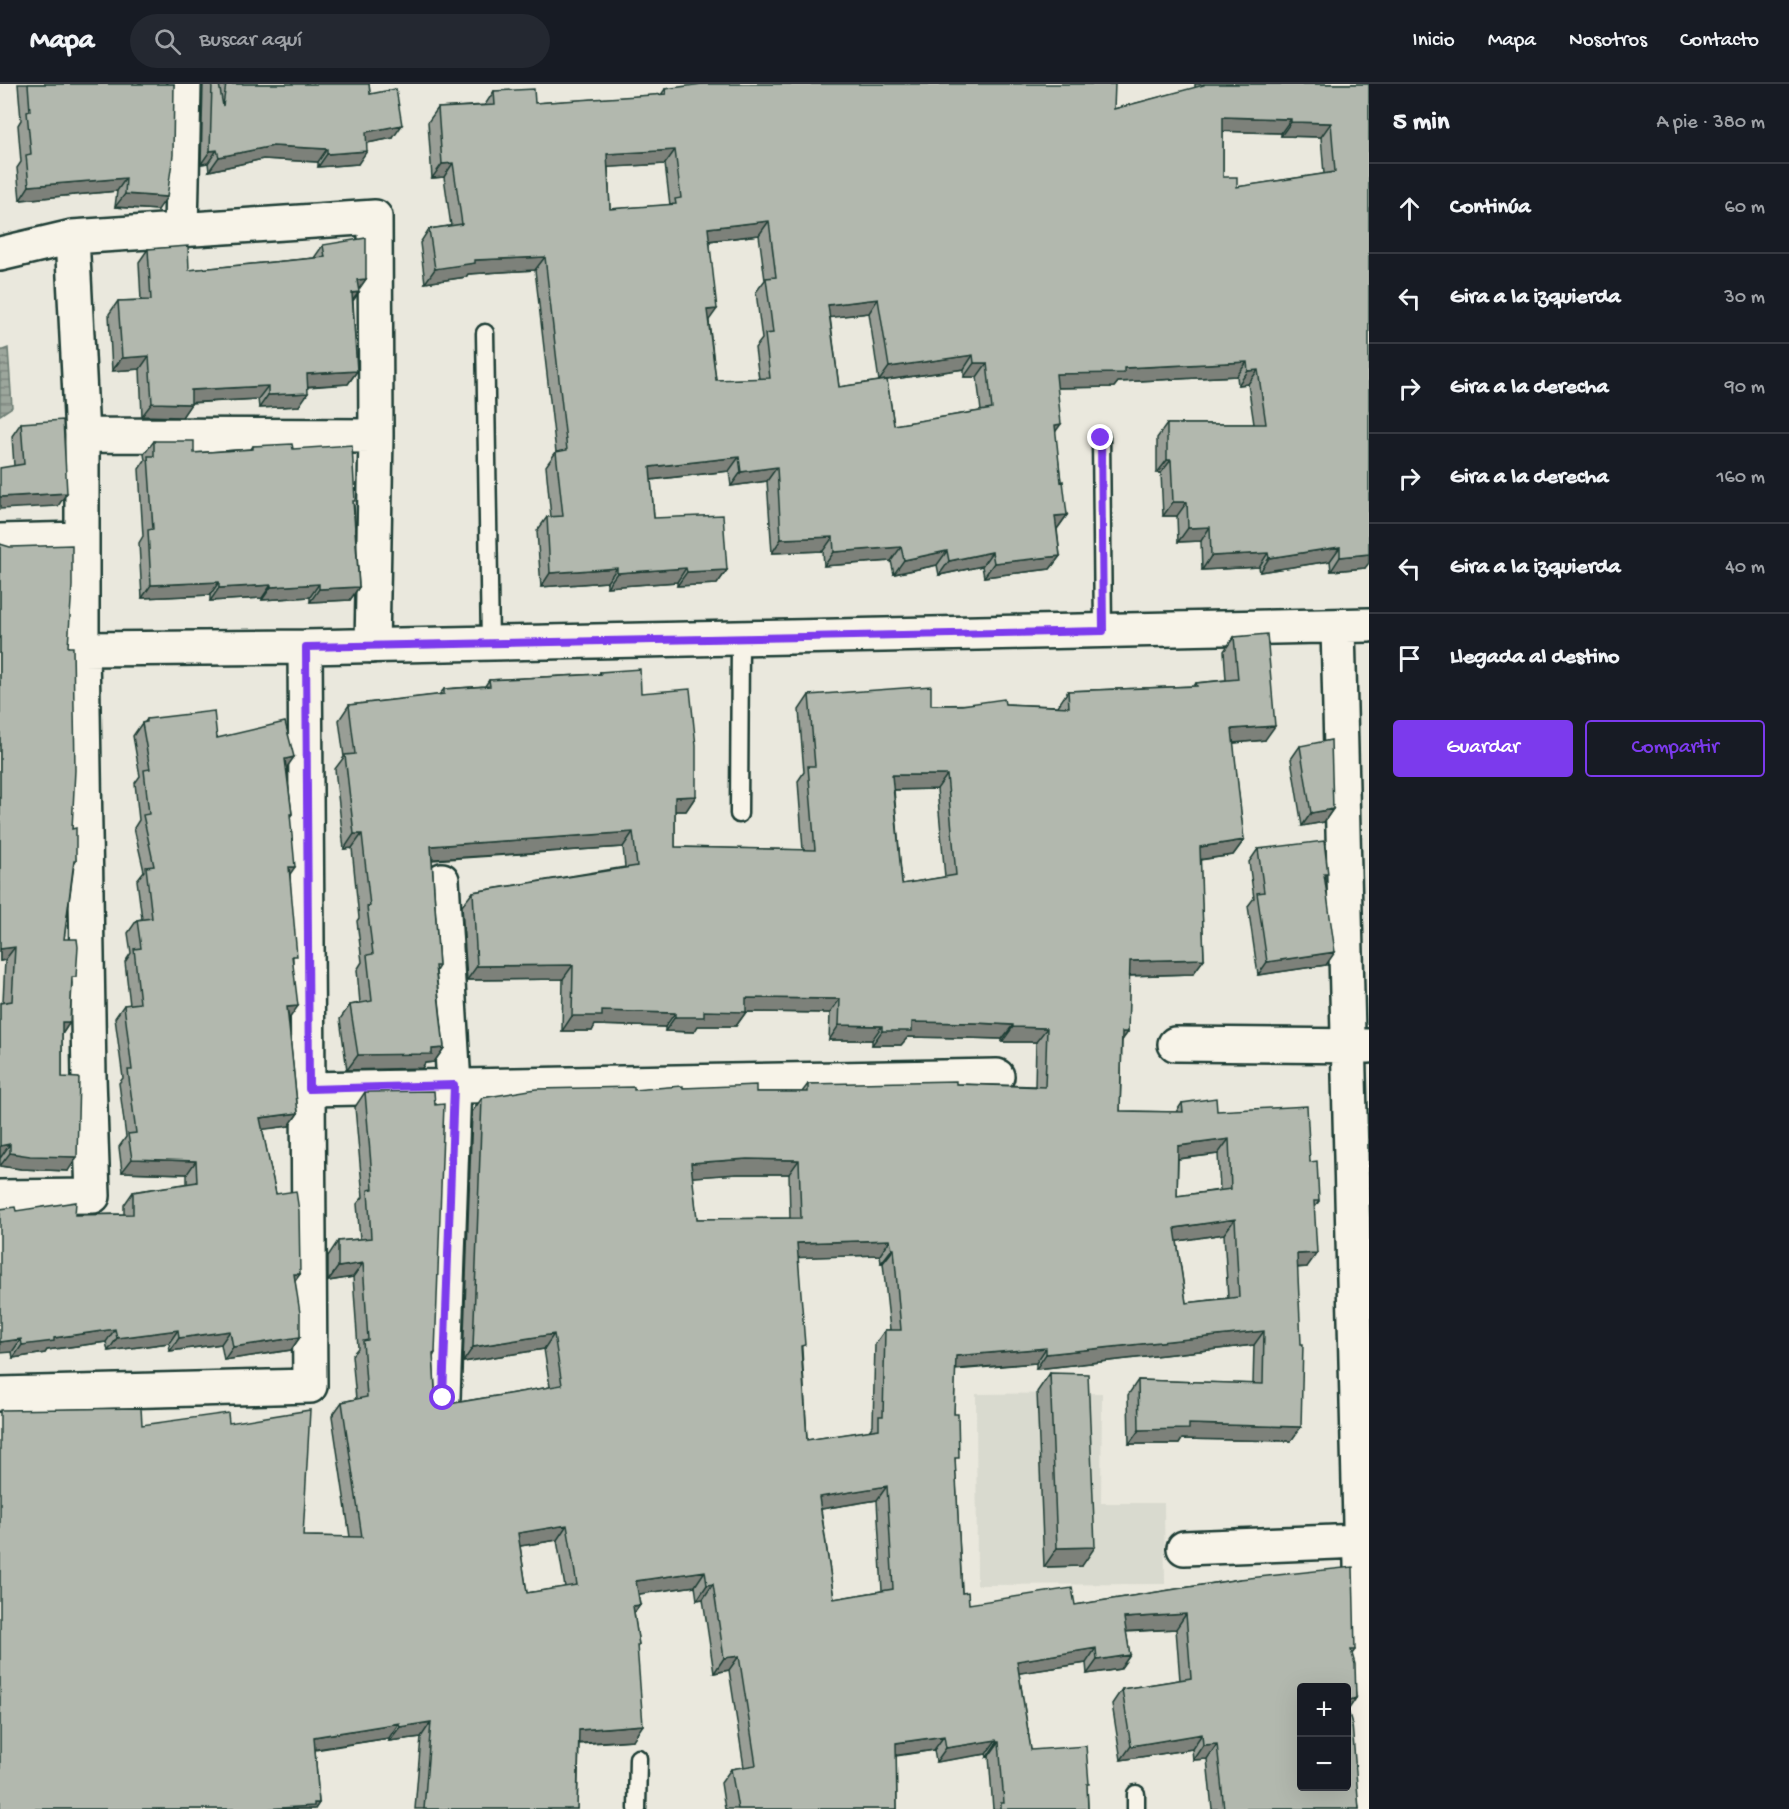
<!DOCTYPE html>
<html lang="es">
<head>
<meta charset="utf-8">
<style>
  body { margin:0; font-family:"Gochi Hand",sans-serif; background:#242831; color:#f1f3f6 }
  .controls { position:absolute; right:18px; bottom:18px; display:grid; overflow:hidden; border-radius:6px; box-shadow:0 6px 24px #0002 }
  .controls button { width:54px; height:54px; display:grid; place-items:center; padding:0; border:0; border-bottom:2px solid #363941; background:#171b24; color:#f1f3f6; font:30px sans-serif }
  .stop { position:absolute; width:18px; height:18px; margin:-14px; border:4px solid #7c3aed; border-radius:50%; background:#fff }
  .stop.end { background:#7c3aed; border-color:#fff; box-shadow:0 2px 6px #0008 }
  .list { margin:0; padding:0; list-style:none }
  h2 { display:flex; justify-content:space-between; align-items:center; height:78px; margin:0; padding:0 24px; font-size:26px }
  h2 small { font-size:20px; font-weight:400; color:#9ea1a6 }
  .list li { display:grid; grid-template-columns:39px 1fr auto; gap:18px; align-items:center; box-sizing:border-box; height:90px; padding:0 24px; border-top:2px solid #363941 }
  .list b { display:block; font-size:22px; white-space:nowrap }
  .list em { font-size:20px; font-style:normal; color:#9ea1a6 }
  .actions { display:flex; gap:12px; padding:18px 24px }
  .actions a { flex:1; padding:14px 0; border:2px solid #7c3aed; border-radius:6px; text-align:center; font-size:21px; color:#7c3aed }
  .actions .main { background:#7c3aed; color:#fff }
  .icon { flex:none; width:33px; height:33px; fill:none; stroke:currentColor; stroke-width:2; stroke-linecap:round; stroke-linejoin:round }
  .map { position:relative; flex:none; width:1369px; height:1725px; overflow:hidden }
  header { display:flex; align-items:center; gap:36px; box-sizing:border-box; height:84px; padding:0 30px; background:#171b24; border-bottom:2px solid #363941 }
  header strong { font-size:28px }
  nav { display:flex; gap:33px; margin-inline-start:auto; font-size:21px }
  .search { width:420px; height:54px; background:#242831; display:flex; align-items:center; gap:15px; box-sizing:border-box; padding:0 21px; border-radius:33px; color:#9ea1a6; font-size:22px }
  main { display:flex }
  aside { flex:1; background:#171b24 }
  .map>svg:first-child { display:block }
  .built { fill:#d9dacf }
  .water { fill:url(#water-rules); stroke:#6a7c72; stroke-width:1.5 }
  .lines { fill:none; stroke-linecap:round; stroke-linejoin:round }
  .service-casing { stroke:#1f3d34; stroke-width:21 }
  .minor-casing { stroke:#1f3d34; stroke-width:38 }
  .service { stroke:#f7f3e8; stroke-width:16 }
  .minor { stroke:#f7f3e8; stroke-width:33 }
  .wall { fill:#999e96; stroke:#1f3d34; stroke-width:1.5; fill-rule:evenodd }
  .shaded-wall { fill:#7d817a; stroke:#1f3d34; stroke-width:1.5 }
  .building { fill:#b2b8ae; stroke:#1f3d34; stroke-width:1.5; fill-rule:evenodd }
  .route { stroke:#7c3aed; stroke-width:8 }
</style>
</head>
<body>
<header>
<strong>Mapa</strong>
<div class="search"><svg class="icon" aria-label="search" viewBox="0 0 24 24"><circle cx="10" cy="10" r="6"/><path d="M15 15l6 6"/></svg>Buscar aquí</div>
<nav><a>Inicio</a><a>Mapa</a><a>Nosotros</a><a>Contacto</a></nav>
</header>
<main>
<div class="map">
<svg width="1369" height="1725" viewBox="0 0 1369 1725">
  <defs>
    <pattern id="water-rules" width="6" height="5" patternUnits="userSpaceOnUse" patternTransform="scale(1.5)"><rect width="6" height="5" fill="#9ca69c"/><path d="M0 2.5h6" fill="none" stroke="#7f8880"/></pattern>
  </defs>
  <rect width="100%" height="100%" fill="#eae8dd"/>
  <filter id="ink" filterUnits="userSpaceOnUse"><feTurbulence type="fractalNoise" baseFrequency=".0167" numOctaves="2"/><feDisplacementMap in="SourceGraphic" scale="12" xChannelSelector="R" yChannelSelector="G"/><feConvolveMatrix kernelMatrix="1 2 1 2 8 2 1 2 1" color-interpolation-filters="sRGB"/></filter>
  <g filter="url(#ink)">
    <path class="built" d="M1102,1309L1101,1419H1164L1165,1500L977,1501L976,1310Z"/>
    <path class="water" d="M8,264L12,323L0,331V267Z"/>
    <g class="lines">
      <defs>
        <path id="service" d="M485,249L490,559
          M1101,353L1103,547
          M739,730L740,555
          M637,1725L638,1674
          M1136,1725V1710"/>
        <path id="minor" d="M181,146L184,0
          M72,153L82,351
          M0,170L72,153L375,133L376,352L372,562
          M0,457L82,455
          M1338,543L1367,1725
          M82,565V351L376,352
          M442,796L454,1001L443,1314
          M1175,960L1369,962
          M309,1005L997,992
          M0,1113L93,1112L89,993L82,565L305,563
          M0,1310L310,1302L305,563L1369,541
          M1184,1464L1361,1457"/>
      </defs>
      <use href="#service" class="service-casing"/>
      <use href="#minor" class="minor-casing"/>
      <use href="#service" class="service"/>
      <use href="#minor" class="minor"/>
    </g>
    <path class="wall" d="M18,0H174L158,126L115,123L117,107L20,116L17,84L21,78L18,41L21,36Z
      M203,0H369L370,10L393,54L367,59L358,80L318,83V78L263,75L209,87L208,79L201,80Z
      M1195,0H1369L1365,484L1331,487L1330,477L1260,488L1259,483L1202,486L1201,457L1178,458L1177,432H1163L1161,389H1157V354L1167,340H1254L1248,300L1238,301L1237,292L1118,298L1114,303L1057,304L1055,349L1061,398L1067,431L1057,445L1060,472L1050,485L984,493L982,482L939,491L937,481L894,490L891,477L824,482L823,467L772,469L767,397L731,402L729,387L651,396L654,434L727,486L717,500L677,502V498L607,503V498L541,503L537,447L547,433H551L546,382L556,368L535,186L468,190L466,193L425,199L420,159L429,145L451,142L444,93L432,94L428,38L438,24L485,21L494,7L535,19L661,11L665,5L1114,25L1195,4ZM1223,47L1281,49V52L1321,53L1324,90L1237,103L1223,93ZM665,80L670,121L610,125L608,83ZM759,151L765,196L756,208L762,255L755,264L759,295L716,296L709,237L710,157ZM869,229L879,297L839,303L830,233ZM964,285V293H977L981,327L894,341L887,296Z
      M323,161L366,195L358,206L359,208L353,217L357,287L348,300L308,303L299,322L259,324L258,315L191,319L182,333L142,332L140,285L112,287L109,230L118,217L141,216L139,178L148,165L189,186L314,174Z
      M21,339L58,422L14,382L12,352Z
      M154,357L194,369L251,365L253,362L293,365L354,420L359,503L350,516L310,518V513L262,516V514L210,517V511L142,514L139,459L143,452L139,385L145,376L144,370Z
      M0,460L68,563L72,745L76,777L74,781L64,855L72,899L70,938L62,950V993L68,1087L21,1085L0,1082V919L3,918L5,876L0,877Z
      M1234,553L1265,656L1233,659L1244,756L1233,771L1200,776L1204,875L1193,890L1129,892L1128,948L1122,956L1120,1027L1176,1028L1182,1019L1217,1027L1310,1078L1319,1117L1315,1123L1307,1183L1297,1184L1291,1357L1182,1355L1179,1360H1129L1128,1311L1138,1296L1253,1300L1254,1261L1036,1285V1279L955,1286L954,1330L955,1380L962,1509L969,1520L1075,1521L1240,1495L1355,1566L1352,1570L1356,1614L1347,1626L1359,1725H1212L1207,1675L1193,1676L1192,1665L1121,1676L1112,1620L1122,1605L1180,1596L1176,1545L1126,1548L1130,1571L1120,1585L1087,1590L1086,1579L1019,1589L1031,1666L1087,1703L1088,1725H993L989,1672L987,1673L986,1670L936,1678L934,1666L896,1672L897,1725H725L721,1699L731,1685L744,1683L729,1586L714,1589L703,1515L697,1516L695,1502L638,1510L640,1521L634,1529L639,1561L637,1563L633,1656L579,1660L577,1725H415L421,1653L389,1657V1654L315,1666L319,1719L315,1725H0L142,1341L229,1339L303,1452L350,1453L332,1332L342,1318L356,1315L352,1271L358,1264L353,1193L328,1197V1172L338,1157L360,1155L357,1120L363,1113L355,1023L365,1008L435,1269L433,1273L436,1322L550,1303L544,1265L463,1278L472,1028L482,1014L683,1004L756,1008H802L808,1000H956L1035,1002L1036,958H1002V955L966,954L908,953L901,961H872V956H829L830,929L746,928L736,942H698L694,948L665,947V943L595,941L592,947H562L563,895L467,896L462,822L473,808L625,783L623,763L432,776L439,882L436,887L444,964L434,978L425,979L422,984L347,986L340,935L350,921L360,919L357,886L362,878L357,837L359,834L352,764L344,765L335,685L344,673L339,636L349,621L439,611L444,605L485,602L489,596L599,590L600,588L641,609L696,712L686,727H675V763L803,766L798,697L804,688L799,626L809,611L931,621L1005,620L1058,622L1068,607L1194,602L1196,599L1226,596L1224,567ZM937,705L945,793L902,800L894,706ZM1218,1070L1220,1106L1177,1112L1178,1075ZM737,1090H789L790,1134L697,1135L692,1093ZM1224,1150L1228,1214L1186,1219L1177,1157ZM880,1171L881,1179H883L890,1246H885L875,1260L873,1341L869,1347L807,1356L802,1266L798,1173ZM877,1416L882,1507L834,1515L821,1425ZM557,1456L565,1503L527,1509L520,1462Z
      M147,635L217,654L286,683L292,730L290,733V791L293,877L288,935L298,1029L289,1042L262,1045L276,1110L300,1190L295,1196L300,1253L291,1266L224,1276L221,1260L170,1267L169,1259L108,1267L106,1258L47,1266L45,1269L13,1274L12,1268L16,1127L75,1131L124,1130V1121L133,1108L187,1100V1090L122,1088L119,1063L126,1053L119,999L123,994L115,934L124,921H130L125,878L131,869L128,849L137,836L142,835L137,796L144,787L134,744L139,736L135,699L140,692L133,652L142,639L145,638Z
      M1300,662L1333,725L1324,738L1302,742L1291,675Z
      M1258,765L1326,881L1258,891L1248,822L1254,814L1249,778Z
      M1050,1289L1082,1482L1044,1483L1037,1308Z"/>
    <path class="shaded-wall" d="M1223,33L1291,35L1281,49L1213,47Z
      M1291,38L1331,39L1321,53L1281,52Z
      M402,41L393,54L357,61L366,48Z
      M273,62L327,65L318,78L263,75L209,87L219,73Z
      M217,66L208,79L201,80L210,67Z
      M675,66L665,80L597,84L607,70Z
      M367,67L358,80L318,83L327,70Z
      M453,79L444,93L432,94L442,80Z
      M126,94L117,107L20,116L29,102Z
      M125,110L167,113L158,126L115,123Z
      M769,137L759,151L698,158L708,144Z
      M545,173L535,186L468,190L466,193L425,199L435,185L475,176Z
      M366,195L357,208V196Z
      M359,208L349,221L352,209Z
      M878,215L869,229L818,235L828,221Z
      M717,225L707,239V226Z
      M973,271L964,285L879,297L889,283Z
      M149,272L140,285L112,287L122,274Z
      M1247,278L1237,292L1118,298L1114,303L1046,304L1056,290L1124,284Z
      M974,279H987L977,293H964Z
      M1258,286L1248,300L1238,301L1248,287Z
      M357,287L348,300L298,303L307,290Z
      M268,302L258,315L182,319L191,306Z
      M308,309L299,322L259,324L268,311Z
      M152,319L191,320L182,333L142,332Z
      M1061,340L1051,354L1055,341Z
      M739,373L729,387L640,397L650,383Z
      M1167,376H1171L1161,389H1157Z
      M777,383L767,397L731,402L741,388Z
      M67,409L58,422L0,425V413Z
      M1173,418H1187L1177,432H1163Z
      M1067,431L1057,445L1045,446L1055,432Z
      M1210,443L1201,457L1178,458L1188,444Z
      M833,453L823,467L772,469L781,455Z
      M901,463L891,477L824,482L834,468Z
      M1340,463L1330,477L1260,488L1269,474Z
      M947,467L937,481L894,490L904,476Z
      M992,468L982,482L939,491L949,477Z
      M1268,469L1259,483L1202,486L1211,472Z
      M1369,470V479L1365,484L1331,487L1340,473Z
      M1060,472L1050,485L984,493L994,479Z
      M617,484L607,498L541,503L550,489Z
      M686,484L677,498L607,503L617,489Z
      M727,486L717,500L677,502L687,488Z
      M219,498L210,511L142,514L151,501Z
      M319,500L310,513L262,516L271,503Z
      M271,501L262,514L210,517L219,504Z
      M359,503L350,516L310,518L319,505Z
      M1275,642L1265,656L1222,660L1232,645Z
      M294,673L285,686V675Z
      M892,691H947L937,705L882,706Z
      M696,712L686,727H665L675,713Z
      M1333,725L1324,738L1302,742L1311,729Z
      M633,748L623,763L420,776L431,762Z
      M354,750H362L352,764L344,765Z
      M1244,756L1233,771L1190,777L1200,763Z
      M289,783H295L286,796Z
      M15,863L5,876L0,877V865Z
      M1335,868L1326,881L1258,891L1267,878Z
      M1204,875L1193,890L1119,892L1130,877Z
      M573,881L563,895L467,896L477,882Z
      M746,914L840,915L830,929L746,928L736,942H698L694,948L665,947L675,933L704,927Z
      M298,922L289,935L287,923Z
      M602,927L675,929L665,943L595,941L592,947H562L572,932Z
      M62,938H70L61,952Z
      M912,938L977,939L1013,941L1002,955L966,954L908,953L901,961H872L882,947Z
      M839,941L882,942L872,956H829Z
      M1013,943L1047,944L1036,958H1002Z
      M1122,948H1128L1118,962Z
      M444,964L434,978L425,979L422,984L347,986L358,971Z
      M298,1029L289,1042L250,1047L260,1034Z
      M1229,1055L1218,1070L1168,1076L1178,1062Z
      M10,1060L1,1073L0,1074V1062Z
      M10,1069L77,1073L68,1087L21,1085L0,1082Z
      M132,1075L196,1077L187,1090L122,1088Z
      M747,1075L799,1076L789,1090H737L681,1094L691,1079Z
      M1235,1135L1224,1150L1165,1159L1175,1144Z
      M890,1156L880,1171L787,1174L797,1159Z
      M892,1165H894L883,1179H881Z
      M1317,1169L1307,1183L1286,1184L1297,1170Z
      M363,1179L353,1193L328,1197L338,1183Z
      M294,1190H300L291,1203Z
      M115,1245L106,1258L47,1266L45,1269L13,1274L22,1261L54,1254Z
      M178,1246L169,1259L108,1267L117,1254Z
      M230,1247L221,1260L170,1267L179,1254Z
      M1264,1247L1254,1261L1036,1285L1046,1270Z
      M554,1250L544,1265L463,1278L473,1263Z
      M300,1253L291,1266L224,1276L233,1263Z
      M21,1255L12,1268L0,1269V1258Z
      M1046,1264L1036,1279L945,1286L956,1272Z
      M1189,1340L1301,1343L1291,1357L1182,1355L1179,1360H1129L1139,1346Z
      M887,1402L877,1416L809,1427L819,1413Z
      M567,1441L557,1456L508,1464L518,1449Z
      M1095,1463L1082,1482L1044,1483L1057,1464Z
      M705,1487L695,1502L626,1512L636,1497Z
      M713,1500L703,1515L697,1516L707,1501Z
      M640,1521L630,1535L633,1522Z
      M1186,1530L1176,1545L1114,1548L1124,1534Z
      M1096,1564L1086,1579L1007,1591L1017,1577Z
      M1130,1571L1120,1585L1087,1590L1097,1576Z
      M739,1572L729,1586L714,1589L724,1574Z
      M1356,1614L1347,1628V1617Z
      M431,1638L421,1653L389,1657L400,1643Z
      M399,1639L389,1654L304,1667L314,1653Z
      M643,1641L633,1656L569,1660L579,1646Z
      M1202,1650L1192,1665L1121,1676L1131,1662Z
      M944,1652L934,1666L885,1673L896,1659Z
      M996,1656L986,1670L936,1678L946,1664Z
      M997,1658H999L989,1672L987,1673Z
      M1217,1660L1207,1675L1193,1676L1203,1661Z
      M314,1719H319L315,1725H264Z"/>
    <path class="building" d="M28,0H174L173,71L167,113L125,110L126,94L29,102L26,71L31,70L27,28L30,27Z
      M212,0H219L223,22L226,0H369L370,10L396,5L402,41L366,48L367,67L327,70V65L273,62L219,73L217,66L210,67Z
      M702,0H1115L1114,25L1204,1V0H1369V470L1340,473V463L1269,474L1268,469L1211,472L1210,443L1188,444L1187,418H1173L1171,376H1167V340H1266L1258,286L1248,287L1247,278L1124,284V289L1056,290L1061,340L1055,341L1061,398L1063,397L1067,431L1055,432L1060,472L994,479L992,468L949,477L947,467L904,476L901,463L834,468L833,453L781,455L777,383L741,388L739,373L650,383L654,434L723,431L727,486L687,488L686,484L617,489V484L550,489L547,433L563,432L556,368L567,366L545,173L475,176V179L435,185L429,145L462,140L453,79L442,80L438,24L495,21L494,7L534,5L535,19L666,10L665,5ZM1223,33L1291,35V38L1331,39L1335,88L1237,103V93H1223ZM675,66L681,114L675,115L676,120L610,125L607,70ZM769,137L776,193L766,194L773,249L765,250L770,294L716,296L707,226L717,225L708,144ZM878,215L889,283L973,271L974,279H987L992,325L894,341L887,296L839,303L828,221Z
      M366,154V195L357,196L359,208L352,209L357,287L307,290L308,309L268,311V302L191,306V320L152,319L149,272L122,274L118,217L151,216L148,165L188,162L189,186L325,173L323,161Z
      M63,336L67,409L0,413V384L24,380L21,339Z
      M154,357H194V369L253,365V362L292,360L293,365L352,361L355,417H353L359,503L319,505V500L271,503V501L219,504V498L151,501L148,446L153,445L148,372H154Z
      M0,460L10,463L72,461V502L68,563H73L75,686L72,745L76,744V777H74L64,855H77L78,863L76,893H72L70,938H62V993L79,994L77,1073L30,1072L10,1069V1060L0,1062V919L12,917L15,863L0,865Z
      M1267,550L1275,642L1232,645L1244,756L1200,763L1204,875L1130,877L1128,948H1122L1120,1027L1183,1028L1182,1019L1216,1014L1217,1027L1307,1022L1310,1078L1317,1077L1319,1117H1314L1317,1169L1297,1170L1301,1260H1303L1301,1343L1189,1340V1345L1139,1346L1138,1296L1263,1300L1264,1247L1046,1270V1264L956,1272L954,1330H958L959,1374H955L962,1509L968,1508L969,1520L1072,1504L1075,1521L1240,1495L1353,1483L1355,1566H1351L1355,1580L1356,1614L1347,1617V1604H1302V1702H1347V1623L1352,1640L1359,1725H1224L1217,1660L1203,1661L1202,1650L1131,1662L1122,1605L1191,1594L1186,1530L1124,1534L1130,1571L1097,1576L1096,1564L1017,1577L1031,1666L1086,1662L1089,1700H1087L1088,1725H1001V1719H1004L999,1658H997L996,1656L946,1664L944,1652L896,1659L897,1725H738L731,1685L756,1681L739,1572L724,1574L713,1500L707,1501L705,1487L636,1497L640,1521L633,1522L639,1561H637L643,1641L579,1646L577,1725H424L431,1638L400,1643L399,1639L314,1653L319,1719H314V1722L264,1725H0V1326L141,1324L142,1341L228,1329L229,1339L310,1326L303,1452L362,1453L342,1318L367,1313L363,1257L368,1256L363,1179L338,1183V1157L371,1154L368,1106L373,1105L365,1008L434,1007L435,1021L444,1020L435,1269L433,1270L436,1322L562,1301L554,1250L473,1263L482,1014L536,1005L634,1003V1006L668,1003L683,1002V1004L756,1001V1008H808V1000L956,997V1000L1045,1003L1047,944L1013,943V941L977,939L912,938V947H882V942L839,941L840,915L746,914V928L704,927V933H675V929L602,927V932H572L573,881L477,882L473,808L637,782L633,748L431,762L439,882H435L444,964L432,965V970L358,971L350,921L372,917L367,871L373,870L367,823L370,822L362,750H354L345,671L355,670L349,621L444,610V605L490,602L489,596L601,590L600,588L640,585L641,609L690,605L696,662V712L675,713V763L815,766L808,682H815L809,611L931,602V621H962L1004,615L1005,620L1069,623L1068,607L1197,602L1196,599L1238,595L1234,553ZM892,691H947L956,791L902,800ZM1229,1055L1231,1105L1177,1112L1178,1062ZM747,1075L799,1076L801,1134L697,1135L691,1079ZM1235,1135L1239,1213L1186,1219L1175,1144ZM890,1156L892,1165H894L901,1246H885L883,1332H879V1345L807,1356L801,1262L805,1261L797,1159ZM887,1402L893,1505L834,1515L819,1413ZM567,1441L577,1501L527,1509L518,1449Z
      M214,627L217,654L285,638L294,673L285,675L292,730H290L295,783H289L297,872H292L298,922L287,923L298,1029L260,1034L276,1110L296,1107L299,1127L300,1190H294L300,1229V1253L233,1263L230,1247L179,1254L178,1246L117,1254L115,1245L54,1254V1257L22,1261L21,1255L0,1258V1125L15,1123L16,1127L76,1118L75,1131L133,1130V1108L197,1098L196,1077L132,1075L128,1050L136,1049L128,986H132L124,921L140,919L134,865L141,864L137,836L152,834L146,783L154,782L143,731L149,730L144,686L150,685L142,639L147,638V635Z
      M1331,656L1333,725L1311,729L1300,662Z
      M1324,757L1328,790H1324L1335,868L1267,878L1257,809L1264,808L1258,765Z
      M1050,1289L1088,1290L1095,1463L1057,1464Z"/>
  </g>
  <g class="lines" filter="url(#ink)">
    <path class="route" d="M443,1314L454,1001L309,1005L306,563L1103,547L1101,354"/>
  </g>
</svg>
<div class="controls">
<button>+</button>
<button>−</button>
</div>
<div class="stop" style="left:443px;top:1314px"></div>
<div class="stop end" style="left:1101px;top:354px"></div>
</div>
<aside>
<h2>5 min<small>A pie · 380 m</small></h2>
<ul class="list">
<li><svg class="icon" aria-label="ahead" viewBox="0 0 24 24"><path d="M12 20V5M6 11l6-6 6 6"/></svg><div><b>Continúa</b></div><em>60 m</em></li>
<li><svg class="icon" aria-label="left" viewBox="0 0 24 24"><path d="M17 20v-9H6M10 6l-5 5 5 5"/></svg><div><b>Gira a la izquierda</b></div><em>30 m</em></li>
<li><svg class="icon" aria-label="right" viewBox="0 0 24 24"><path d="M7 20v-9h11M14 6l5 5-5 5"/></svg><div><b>Gira a la derecha</b></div><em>90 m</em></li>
<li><svg class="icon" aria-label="right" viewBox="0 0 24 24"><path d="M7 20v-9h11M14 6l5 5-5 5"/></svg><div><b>Gira a la derecha</b></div><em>160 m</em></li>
<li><svg class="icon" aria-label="left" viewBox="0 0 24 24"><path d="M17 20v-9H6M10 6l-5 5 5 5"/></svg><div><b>Gira a la izquierda</b></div><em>40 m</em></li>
<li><svg class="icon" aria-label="arrive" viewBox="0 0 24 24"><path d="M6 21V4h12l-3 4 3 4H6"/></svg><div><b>Llegada al destino</b></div></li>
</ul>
<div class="actions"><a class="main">Guardar</a><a>Compartir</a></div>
</aside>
</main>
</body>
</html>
